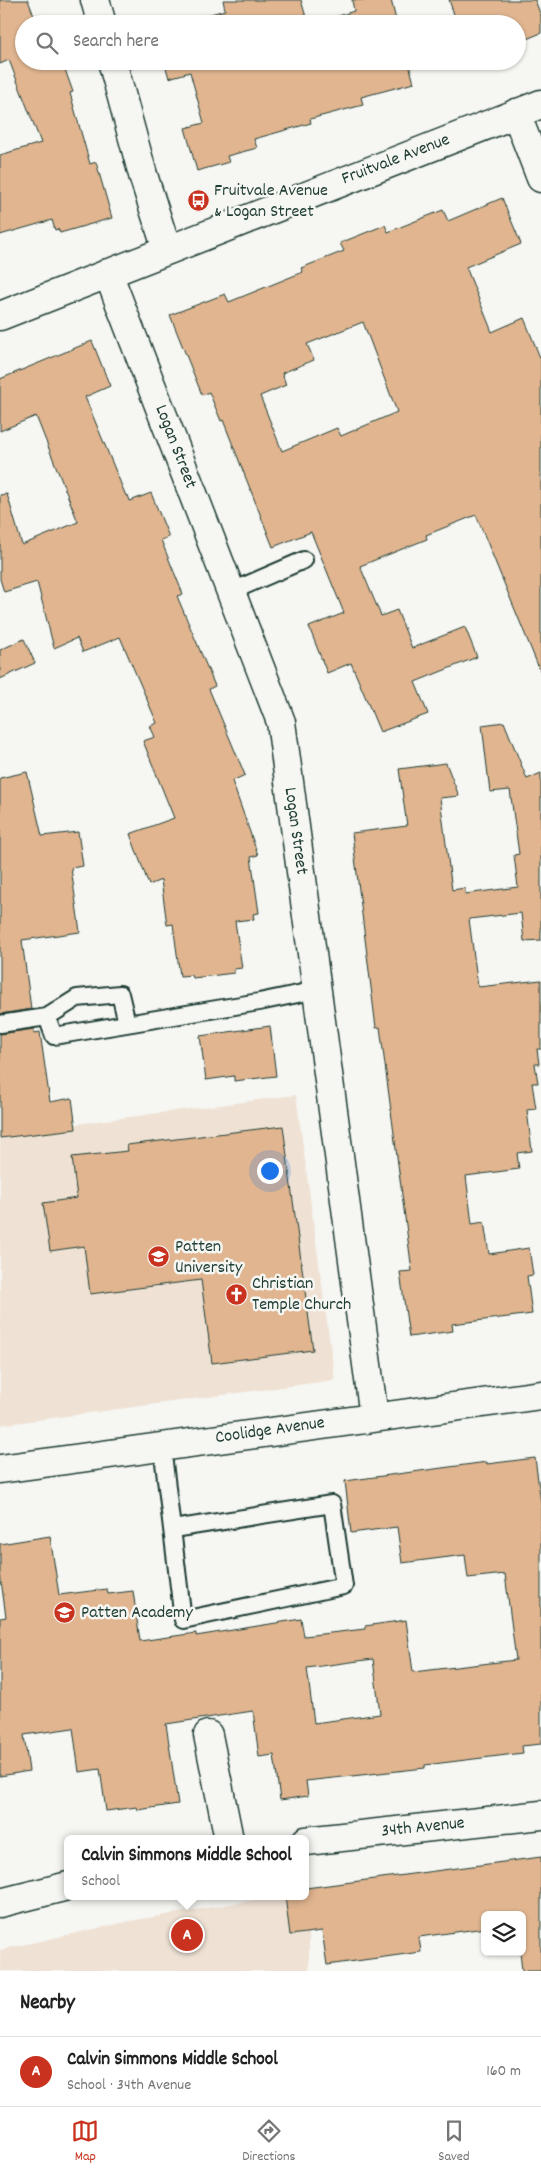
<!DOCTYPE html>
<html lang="en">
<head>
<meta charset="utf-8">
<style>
  body { margin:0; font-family:Dekko,sans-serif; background:#f2f2f2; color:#222 }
  .controls { position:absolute; right:15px; bottom:15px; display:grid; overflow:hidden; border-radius:8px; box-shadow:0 1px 4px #0004 }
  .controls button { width:45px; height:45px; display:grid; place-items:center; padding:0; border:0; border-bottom:1px solid #e0e0e0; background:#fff; color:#222; font:25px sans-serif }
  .you { position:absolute; left:269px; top:1170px; width:18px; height:18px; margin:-12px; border:4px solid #fff; border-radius:50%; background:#1a73e8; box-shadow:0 0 0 8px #1a73e833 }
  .badge { display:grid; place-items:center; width:32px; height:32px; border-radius:50%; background:#c8321e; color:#fff; font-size:16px; font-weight:700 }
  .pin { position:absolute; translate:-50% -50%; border:2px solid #fff; box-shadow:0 1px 5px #0006 }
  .popup { position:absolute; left:64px; top:1835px; width:245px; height:65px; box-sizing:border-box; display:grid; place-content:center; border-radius:8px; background:#fff; filter:drop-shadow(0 1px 4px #0005); font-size:16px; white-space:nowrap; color:#767676 }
  .popup b { font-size:19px; color:#222 }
  .popup::after { content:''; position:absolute; left:50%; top:100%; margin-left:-10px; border:10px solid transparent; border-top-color:#fff }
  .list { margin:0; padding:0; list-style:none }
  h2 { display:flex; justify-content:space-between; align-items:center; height:65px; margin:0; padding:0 20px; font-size:21px }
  h2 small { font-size:16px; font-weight:400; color:#767676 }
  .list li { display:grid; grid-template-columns:32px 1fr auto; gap:15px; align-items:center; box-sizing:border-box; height:70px; padding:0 20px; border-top:1px solid #e0e0e0 }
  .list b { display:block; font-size:19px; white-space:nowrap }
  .list p { margin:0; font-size:16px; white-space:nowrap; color:#767676 }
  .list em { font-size:16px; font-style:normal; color:#767676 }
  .icon { flex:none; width:28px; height:28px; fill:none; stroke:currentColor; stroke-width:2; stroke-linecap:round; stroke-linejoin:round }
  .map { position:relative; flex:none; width:541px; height:1971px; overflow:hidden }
  .search { position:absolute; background:#fff; box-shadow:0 1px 4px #0004; left:15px; right:15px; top:15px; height:55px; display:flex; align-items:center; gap:12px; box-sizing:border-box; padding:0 18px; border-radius:28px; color:#767676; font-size:19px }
  .sheet { height:135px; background:#fff }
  nav { display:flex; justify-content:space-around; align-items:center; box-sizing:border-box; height:70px; border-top:1px solid #e0e0e0; background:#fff; font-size:14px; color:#767676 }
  nav a { display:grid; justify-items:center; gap:2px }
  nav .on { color:#c8321e }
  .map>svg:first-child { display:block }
  .built { fill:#efe2d5 }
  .building { fill:#e0b590; stroke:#1f3d34; fill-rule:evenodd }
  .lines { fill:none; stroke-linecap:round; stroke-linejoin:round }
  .lane-casing { stroke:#1f3d34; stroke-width:20 }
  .street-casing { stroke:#1f3d34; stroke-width:31 }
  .secondary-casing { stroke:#1f3d34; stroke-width:31 }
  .lane { stroke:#f6f6f2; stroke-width:16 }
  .street { stroke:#f6f6f2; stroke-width:28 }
  .secondary { stroke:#f6f6f2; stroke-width:28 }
  .labels { text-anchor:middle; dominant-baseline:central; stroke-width:5; stroke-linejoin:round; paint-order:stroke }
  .street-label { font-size:18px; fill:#1f3d34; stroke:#f6f6f2 }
  .poi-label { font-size:18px; fill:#1f3d34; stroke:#f6f6f2; text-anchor:start }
</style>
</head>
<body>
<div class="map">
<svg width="541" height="1971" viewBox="0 0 541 1971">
  <rect width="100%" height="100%" fill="#f6f6f2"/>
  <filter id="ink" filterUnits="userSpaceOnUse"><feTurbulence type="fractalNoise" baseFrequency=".02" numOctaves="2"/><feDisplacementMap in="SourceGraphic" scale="10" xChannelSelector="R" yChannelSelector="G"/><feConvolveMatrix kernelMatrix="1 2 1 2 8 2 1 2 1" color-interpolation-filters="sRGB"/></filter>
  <g filter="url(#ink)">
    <path class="built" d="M296,1095L335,1380L0,1425V1134Z
      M309,1891V1971H0V1950L130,1921L278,1896H306V1892Z"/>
    <path class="building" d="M0,0H28L37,24H24V61H62L73,92L70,93L90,164L96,162L112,218L60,233L58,229L55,230L52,220L0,235V155L41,143L9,60L0,64Z
      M223,0H301L308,24H175L225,10Z
      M352,0H391L397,24H314L354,11Z
      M449,0H535L541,16V33L517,43V24H451L450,22L456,20Z
      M164,61H408L414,83L361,97L363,105L310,119L311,123L254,139L257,148L227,156L229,162L197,171L185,128L204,123L190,72L169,78Z
      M502,198L521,244L466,267L492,332L524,318L541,360V673L476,515L426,535L427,539L360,566L381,616L397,610L412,648L465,627L477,657L415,682L428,714L380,732L351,663L327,673L309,627L344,613L311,532L273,547L223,420L221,421L209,392L202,395L170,315L225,294L229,302L303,272L301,268L344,251L340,243L385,225L388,232L443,210L448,221ZM363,322L397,412L341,436L337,428L282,451L260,396L286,385L282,373L314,360L307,344Z
      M92,341L110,386L85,397L126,496L128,495L130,501L151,493L169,537L161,540L183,594L177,596L215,686L209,689L245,775L232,781L258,855L251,857L259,913L253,914L254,919L235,921L242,968L234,969V973L193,978L192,975L180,976L173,924L167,925L161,880L149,885L130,834L174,818L143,741L155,737L150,726L157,723L120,637L83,652L77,638L54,648L37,582L4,592L0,579V495L7,494L22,545L78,522L36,416L0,431V379Z
      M24,639L35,663L0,679V650Z
      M504,722L527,779L541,773V940L524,941L521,913L469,919L478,987L541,980V1049H537L539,1064H535L538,1083H532L536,1109L527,1110L532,1151L517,1153L519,1169L466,1176L472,1224L484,1222L489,1254L529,1248L533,1275L527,1276L532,1314L452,1324L453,1331L409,1337L400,1272L412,1271L380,1027L376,1028L352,833L407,826L399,769L446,763L459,796L440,798L452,890L465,888V894L518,887L514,855L519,854L510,790L490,792L482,725Z
      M27,772L42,836L78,832L83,866L71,868L80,932L22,940L31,1009L0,1014V778Z
      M270,1026L276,1076L234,1081V1076L206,1080L200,1036Z
      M34,1029V1033L40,1032L50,1102L72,1098L76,1129L0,1138V1034Z
      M283,1126L313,1350L212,1363L201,1280L90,1294L84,1246L50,1251L43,1203L77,1198L72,1157L128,1151L127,1145Z
      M535,1458L541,1503V1744L522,1746L523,1753L425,1765V1768L306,1781L308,1796L280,1800L274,1755L259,1757L253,1711L166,1724L178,1804L138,1810L137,1807L106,1811L100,1769L79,1772L73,1728L24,1735L29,1771L0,1776V1618L6,1617L0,1573V1544L50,1536L59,1595L107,1589L108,1594L133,1591L140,1641L196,1633V1636L301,1619L304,1636L365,1629V1626L406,1620L413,1672L516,1660L505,1574L468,1578L465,1555L402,1563L397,1527L351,1533L345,1481L487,1462V1464ZM373,1659L380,1714L314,1723L307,1668Z
      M541,1857V1971H522L520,1952H522V1915H485V1928L419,1937L421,1952L327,1965L322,1931L290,1935L285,1896H306V1888Z"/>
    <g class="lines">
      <defs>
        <path id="lane" d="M230,592L304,560
          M47,1017L77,998L120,994L127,1023
          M0,1024L47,1017L54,1036L259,1002L317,990
          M162,1446L183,1620L344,1586L332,1504L173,1529"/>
        <path id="street" d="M95,0L102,24
          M112,61L143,175L167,250
          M516,113L541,178
          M108,273L281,722L374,1417
          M208,1735L229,1839
          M306,1841L541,1815
          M0,1903L68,1886"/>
        <path id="secondary" d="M0,316L541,104
          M0,1469L541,1395"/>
      </defs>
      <use href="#lane" class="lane-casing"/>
      <use href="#street" class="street-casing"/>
      <use href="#secondary" class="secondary-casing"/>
      <use href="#lane" class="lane"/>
      <use href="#street" class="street"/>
      <use href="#secondary" class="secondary"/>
    </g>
  </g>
  <defs>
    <symbol id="bus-disc" viewBox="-11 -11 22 22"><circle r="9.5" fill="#c8321e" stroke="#f6f6f2"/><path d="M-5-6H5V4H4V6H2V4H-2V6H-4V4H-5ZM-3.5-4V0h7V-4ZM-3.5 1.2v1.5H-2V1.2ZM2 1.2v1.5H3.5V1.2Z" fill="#fff"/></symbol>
    <symbol id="university-disc" viewBox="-11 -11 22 22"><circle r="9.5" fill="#c8321e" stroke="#f6f6f2"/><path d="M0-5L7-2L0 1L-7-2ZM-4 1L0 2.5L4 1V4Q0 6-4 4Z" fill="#fff"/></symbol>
    <symbol id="church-disc" viewBox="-11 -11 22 22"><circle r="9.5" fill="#c8321e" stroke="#f6f6f2"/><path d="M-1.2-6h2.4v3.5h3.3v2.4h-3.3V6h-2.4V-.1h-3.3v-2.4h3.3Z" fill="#fff"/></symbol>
    <symbol id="school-disc" viewBox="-11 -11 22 22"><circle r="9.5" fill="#c8321e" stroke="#f6f6f2"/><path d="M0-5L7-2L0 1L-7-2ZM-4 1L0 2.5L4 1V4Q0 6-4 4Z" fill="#fff"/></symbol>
  </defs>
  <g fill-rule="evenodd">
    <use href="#bus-disc" x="186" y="188" width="25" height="25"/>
    <use href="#university-disc" x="146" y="1244" width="25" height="25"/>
    <use href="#church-disc" x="224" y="1282" width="25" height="25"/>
    <use href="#school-disc" x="52" y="1600" width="25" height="25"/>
  </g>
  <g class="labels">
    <g class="street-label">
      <text transform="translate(396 160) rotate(-21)">Fruitvale Avenue</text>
      <text transform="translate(175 447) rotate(69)">Logan Street</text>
      <text transform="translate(295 831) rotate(82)">Logan Street</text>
      <text transform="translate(270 1431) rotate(-8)">Coolidge Avenue</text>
      <text transform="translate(423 1828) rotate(-6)">34th Avenue</text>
    </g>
    <g class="poi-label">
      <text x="214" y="191">Fruitvale Avenue<tspan x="214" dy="21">&amp; Logan Street</tspan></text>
      <text x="175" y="1247">Patten<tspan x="175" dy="21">University</tspan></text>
      <text x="252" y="1284">Christian<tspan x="252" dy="21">Temple Church</tspan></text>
      <text x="81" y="1613">Patten Academy</text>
    </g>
  </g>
</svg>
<div class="controls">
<button><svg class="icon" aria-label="layers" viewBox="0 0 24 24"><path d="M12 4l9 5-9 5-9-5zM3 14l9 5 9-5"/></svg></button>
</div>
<div class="you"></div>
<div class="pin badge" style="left:187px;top:1935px">A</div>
<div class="popup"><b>Calvin Simmons Middle School</b>School</div>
<div class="search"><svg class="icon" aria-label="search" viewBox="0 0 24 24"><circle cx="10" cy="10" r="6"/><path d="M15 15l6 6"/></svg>Search here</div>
</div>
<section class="sheet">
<h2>Nearby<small></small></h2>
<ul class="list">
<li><span class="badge">A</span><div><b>Calvin Simmons Middle School</b><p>School · 34th Avenue</p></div><em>160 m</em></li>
</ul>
</section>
<nav>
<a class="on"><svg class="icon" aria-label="map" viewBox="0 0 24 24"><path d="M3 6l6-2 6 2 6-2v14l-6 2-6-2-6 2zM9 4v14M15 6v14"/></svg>Map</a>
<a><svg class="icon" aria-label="directions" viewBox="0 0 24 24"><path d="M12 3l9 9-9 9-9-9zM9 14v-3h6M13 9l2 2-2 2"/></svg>Directions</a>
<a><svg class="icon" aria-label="saved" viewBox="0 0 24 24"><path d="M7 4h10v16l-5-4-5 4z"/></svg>Saved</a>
</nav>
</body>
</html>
